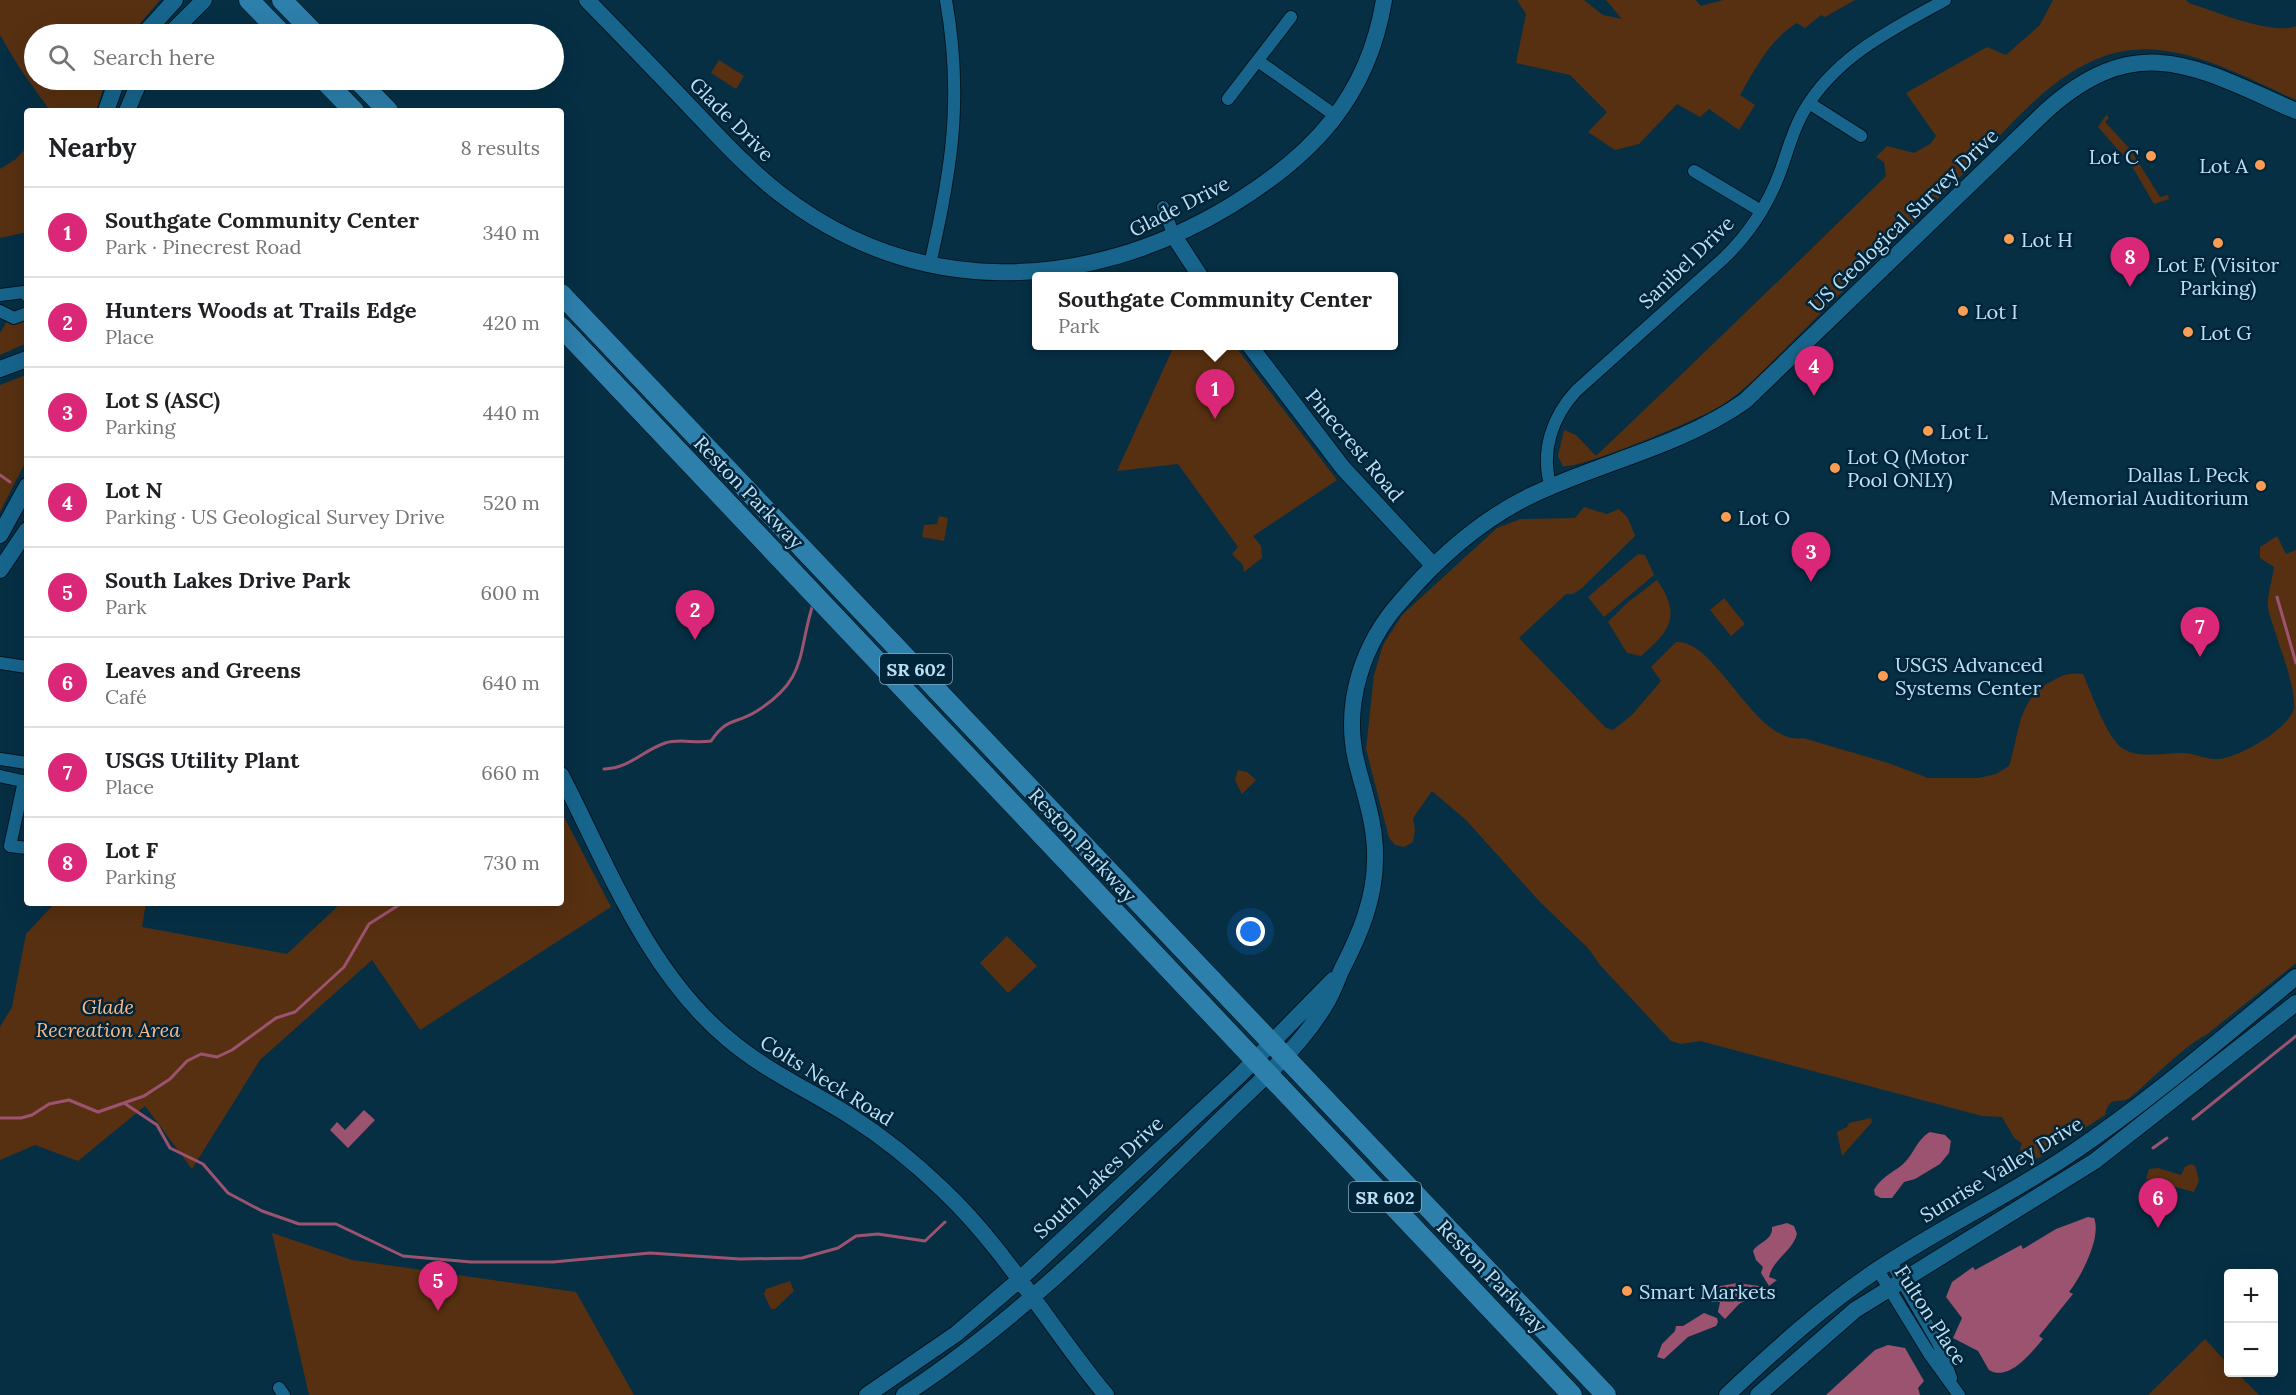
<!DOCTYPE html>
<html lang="en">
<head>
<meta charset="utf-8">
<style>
  body { margin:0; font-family:Lora,serif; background:#f6f6f6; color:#202124 }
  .controls { position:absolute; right:18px; bottom:18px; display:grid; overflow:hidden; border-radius:6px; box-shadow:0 6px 24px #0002 }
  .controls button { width:54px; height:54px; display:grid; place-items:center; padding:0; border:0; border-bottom:2px solid #e0e0e0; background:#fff; color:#202124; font:30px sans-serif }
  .you { position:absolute; left:1251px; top:932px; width:21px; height:21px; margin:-15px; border:4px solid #fff; border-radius:50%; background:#1a73e8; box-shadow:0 0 0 9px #1a73e833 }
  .badge { display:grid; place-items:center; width:39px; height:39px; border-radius:50%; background:#db2777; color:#fff; font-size:20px; font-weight:700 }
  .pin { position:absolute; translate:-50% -50px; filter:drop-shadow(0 2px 3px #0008) }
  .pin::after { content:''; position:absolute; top:32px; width:21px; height:18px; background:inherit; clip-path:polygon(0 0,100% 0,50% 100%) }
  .popup { position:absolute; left:1032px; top:272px; width:366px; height:78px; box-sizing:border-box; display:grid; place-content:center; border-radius:6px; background:#fff; filter:drop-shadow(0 2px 4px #0005); font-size:20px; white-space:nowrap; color:#757577 }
  .popup b { font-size:22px; color:#202124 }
  .popup::after { content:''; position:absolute; left:50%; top:100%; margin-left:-12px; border:12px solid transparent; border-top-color:#fff }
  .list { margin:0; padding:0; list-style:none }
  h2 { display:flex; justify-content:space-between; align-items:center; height:78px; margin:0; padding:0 24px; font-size:26px }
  h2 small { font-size:20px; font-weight:400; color:#757577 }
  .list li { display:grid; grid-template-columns:39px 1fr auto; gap:18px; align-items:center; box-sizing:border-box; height:90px; padding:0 24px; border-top:2px solid #e0e0e0 }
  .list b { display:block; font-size:22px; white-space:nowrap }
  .list p { margin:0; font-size:20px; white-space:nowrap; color:#757577 }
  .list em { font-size:20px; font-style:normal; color:#757577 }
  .icon { flex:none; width:33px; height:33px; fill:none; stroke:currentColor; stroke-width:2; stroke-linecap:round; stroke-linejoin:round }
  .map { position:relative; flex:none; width:2296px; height:1395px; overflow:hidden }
  .search { position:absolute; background:#fff; box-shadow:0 6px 24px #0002; left:24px; top:24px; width:540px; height:66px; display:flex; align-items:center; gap:15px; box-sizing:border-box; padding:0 21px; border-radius:33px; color:#757577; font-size:22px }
  .panel { position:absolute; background:#fff; box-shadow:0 6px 24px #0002; left:24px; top:108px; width:540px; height:798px; border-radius:6px }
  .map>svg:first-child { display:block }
  .green { fill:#573011 }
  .water { fill:#9c536f }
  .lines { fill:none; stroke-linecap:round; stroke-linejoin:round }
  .stream { stroke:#9c536f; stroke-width:3 }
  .street-casing { stroke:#011622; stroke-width:14 }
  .secondary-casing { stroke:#011622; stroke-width:18 }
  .primary-casing { stroke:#011622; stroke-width:21 }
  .street { stroke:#17658d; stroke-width:12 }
  .secondary { stroke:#17658d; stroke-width:16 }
  .primary { stroke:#2d7fac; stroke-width:20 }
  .poi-dot { fill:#fc9d53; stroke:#002539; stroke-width:2 }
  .labels { text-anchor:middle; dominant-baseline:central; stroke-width:5; stroke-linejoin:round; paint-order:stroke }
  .shield { fill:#002539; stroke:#85a8be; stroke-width:1.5 }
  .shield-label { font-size:18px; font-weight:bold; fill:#bee0f7 }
  .street-label { font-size:20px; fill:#bee0f7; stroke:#002539 }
  .poi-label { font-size:20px; fill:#bee0f7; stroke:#002539; text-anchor:start }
  .park-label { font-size:20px; font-style:italic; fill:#feb885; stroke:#002539 }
</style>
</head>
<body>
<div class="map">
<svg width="2296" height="1395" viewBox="0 0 2296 1395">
  <rect width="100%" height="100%" fill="#062f44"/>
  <path class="green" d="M0,0H160L131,34H34V80H106L96,111H47L48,108L19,67L0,35Z
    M1517,0H1584L1603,15L1622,19L1606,0H1696L1701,6L1723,0H1855L1825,17L1821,15L1805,28L1797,23C1770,39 1755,69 1740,95L1755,105L1739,130L1709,109L1700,117L1677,104L1639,144L1615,150L1588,132L1607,112L1570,75L1516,63L1526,14Z
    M2053,0H2186L2189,3C2214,11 2273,36 2296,26V100C2244,77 2179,39 2119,52C2052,67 2005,134 1958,179C1889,245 1821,312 1754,380C1742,390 1731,400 1717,408C1696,420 1582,469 1563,466L1558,456L1564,430L1576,435L1596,456C1694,363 1790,270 1886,176L1884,162L1876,157L1887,146L1914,153L1930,144L1936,136L1906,93L1987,47L2006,55L2040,25Z
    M719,60L744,76L736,89L711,73Z
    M2106,115L2109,118L2105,122L2130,149L2160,197L2168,195L2169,199L2154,204L2130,163L2098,127Z
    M27,147V232L0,238V169L16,159Z
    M27,319V343L0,355V333L7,321Z
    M1174,346H1235L1337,480L1253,536L1261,546L1262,558L1244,572L1243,565L1232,554L1238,547L1178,464L1117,471Z
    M26,375L27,459L0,512V385Z
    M1584,507L1607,514L1619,509L1628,518L1635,536L1582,588L1573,594H1566L1519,638L1606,728L1613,730L1632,715L1661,681L1651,667L1676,642C1716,638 1756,747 1803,738L1888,763L1928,778H1979L1996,774L2009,766C2020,733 2017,699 2052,681C2064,674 2069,673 2083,674C2091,692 2108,742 2125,750C2143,759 2165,752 2184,753C2196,754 2208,760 2220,759C2241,756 2287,730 2294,709C2296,682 2274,635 2268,608C2266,600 2273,577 2274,567L2260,558V547L2277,536L2286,554L2296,550V963L2206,1035C2184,1046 2152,1079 2132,1096C2120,1107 2110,1092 2105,1115L2039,1158L2024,1159L2020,1150L2022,1143L2015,1139L2002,1117L1982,1116L1700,1041L1681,1044L1671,1041L1600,965L1588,948L1540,902L1466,820L1432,791L1413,818L1415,830L1413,842L1404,847L1395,845L1389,838L1366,749L1374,675L1383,645L1402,615L1497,528L1521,519L1575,518Z
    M939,516L948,518L944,541L922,537L924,525L937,524Z
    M1638,554L1645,555L1654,575L1604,617L1588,597Z
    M1657,580C1682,616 1670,631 1641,656L1627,653L1608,622L1627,603Z
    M1724,598L1745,624L1731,636L1710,610Z
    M1238,770L1247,772L1256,780L1242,794L1235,780Z
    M561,811L611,907L420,1030L372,960L260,1060L192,1169L145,1106L78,1161L35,1145L0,1160V1027L12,1007L26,934L55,903H146L142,927L287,954L341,903H561Z
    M1007,936L1037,966L1008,993L980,963Z
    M1871,1118L1872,1122L1842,1156L1837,1132L1847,1127L1849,1123Z
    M2191,1164L2195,1166L2199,1180L2194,1192L2146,1179L2149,1169L2158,1168L2181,1175L2185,1167Z
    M272,1233L352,1260L576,1292L634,1395H309Z
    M790,1281L794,1291L775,1309H771L764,1294L766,1289Z
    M2205,1339L2228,1364V1372L2237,1373L2259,1395H2148Z"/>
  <path class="water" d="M364,1110L375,1120L348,1148L330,1130L337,1122L345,1130Z
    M1930,1132L1945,1135L1951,1141L1949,1153L1940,1164L1915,1179L1904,1182L1892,1198H1881L1875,1195L1874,1190C1880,1178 1892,1173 1902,1165C1914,1155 1916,1140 1930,1132Z
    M2088,1217L2094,1218C2102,1237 2081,1277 2069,1292L2073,1294L2039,1336L2043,1339C2031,1353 2009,1382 1989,1370L1978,1351L1953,1338L1962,1318L1946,1297L1952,1282L1973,1267L1975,1270L2021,1245L2023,1249L2056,1229Z
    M1787,1223L1794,1226L1797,1234C1792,1252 1773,1259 1769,1277L1777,1280L1769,1286L1761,1273L1763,1267L1756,1260L1753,1251C1758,1242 1773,1241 1772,1227Z
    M1737,1283L1759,1286L1761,1292L1739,1304L1725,1319L1718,1312L1720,1302H1712L1709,1293L1715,1287Z
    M1704,1313L1717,1318L1718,1322L1716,1326L1688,1337L1664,1359L1657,1357L1662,1344L1675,1331L1676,1326H1683Z
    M1888,1345L1905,1348L1924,1381L1918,1388L1920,1395H1826L1875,1350Z"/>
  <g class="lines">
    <path class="stream" d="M0,475L10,482
      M2277,597L2296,663
      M604,769C630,768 642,751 665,743C681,738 694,744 711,741C728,716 735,725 757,711C808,678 797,655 813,604
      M124,1103L157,1125L170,1148L203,1164L228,1193L262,1211L299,1224H336L403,1256L471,1262H553L650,1253L740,1259L802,1258L838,1248L856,1236L878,1234L925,1241L945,1222
      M0,1118H21L32,1115L49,1104L69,1100L98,1112L144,1096L170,1079L187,1061L201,1054L217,1057L232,1050L276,1018L295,1012L344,967L369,924L402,903
      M2193,1119L2296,1036
      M2153,1148L2167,1138"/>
    <defs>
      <path id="street" d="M1258,61L1336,116
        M1228,99L1291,17
        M1809,103L1861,136
        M1694,171L1761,211
        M1163,207L1174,236
        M930,264C952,169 963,97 946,0
        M0,295L24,292L27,296
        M0,311L14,318L27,313
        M1551,487C1540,452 1552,417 1576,391L1724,258C1748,235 1767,206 1779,175C1787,154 1792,131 1804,111C1836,56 1891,30 1945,0
        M0,663L27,667
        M0,759L27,763
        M0,776L27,782
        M24,781L10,846L27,848
        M1891,1262L1938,1343L1951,1378
        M1878,1270L1930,1355L1959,1395
        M279,1388L284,1395"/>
      <path id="secondary" d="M587,0C623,37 659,74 694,111C721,139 748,169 779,193C916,300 1086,293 1230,206C1312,156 1368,98 1384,0
        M144,34L175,0
        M170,34L204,0
        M106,111L117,80
        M127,111L140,80
        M1174,236L1200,276
        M1250,346L1343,468L1434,566
        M0,369L27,359
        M0,535L27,486
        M0,570L27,530
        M561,775C608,866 647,971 727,1038C764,1070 809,1090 850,1116C883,1137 914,1162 942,1189C1006,1249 1050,1328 1106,1395
        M867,1395L956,1334L1019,1280L1240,1075L1333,980
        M904,1395C1040,1306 1151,1184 1268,1074C1290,1052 1311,1030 1327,1002C1333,992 1337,980 1342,969C1360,934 1375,899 1375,859C1376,824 1364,793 1356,760C1343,703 1363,643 1401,601C1436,560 1481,520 1530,496C1600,462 1680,447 1745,401L2046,111C2138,28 2198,68 2296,111
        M1727,1395C1775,1350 1823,1306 1877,1270C1941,1227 2011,1195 2075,1151C2152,1099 2224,1036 2296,977
        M1758,1395L1855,1310L2095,1161L2296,1003"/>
      <path id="primary" d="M249,0L282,34
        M282,0L315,34
        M324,80L354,111
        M358,80L388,111
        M561,294L1606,1395
        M561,327L1572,1395"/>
    </defs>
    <use href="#street" class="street-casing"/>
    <use href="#secondary" class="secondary-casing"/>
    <use href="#primary" class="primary-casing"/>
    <use href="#street" class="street"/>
    <use href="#secondary" class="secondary"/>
    <use href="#primary" class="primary"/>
  </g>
  <g class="poi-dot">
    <circle cx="2151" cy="156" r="6"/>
    <circle cx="2260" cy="165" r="6"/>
    <circle cx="2009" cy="239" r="6"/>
    <circle cx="2218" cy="243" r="6"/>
    <circle cx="1963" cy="311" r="6"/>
    <circle cx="2188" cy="332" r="6"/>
    <circle cx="1928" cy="431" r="6"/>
    <circle cx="1835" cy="468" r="6"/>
    <circle cx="2261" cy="486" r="6"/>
    <circle cx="1726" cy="517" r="6"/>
    <circle cx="1883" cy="676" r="6"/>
    <circle cx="1627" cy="1291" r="6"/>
  </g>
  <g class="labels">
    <g class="shield">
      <rect x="880" y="654" width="72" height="30" rx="4.5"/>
      <rect x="1349" y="1182" width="72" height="30" rx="4.5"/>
    </g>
    <g class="shield-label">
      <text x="916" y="669">SR 602</text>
      <text x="1385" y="1197">SR 602</text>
    </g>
    <g class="street-label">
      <text transform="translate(732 119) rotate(45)">Glade Drive</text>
      <text transform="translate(1179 206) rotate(-27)">Glade Drive</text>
      <text transform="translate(1903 220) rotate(-44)">US Geological Survey Drive</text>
      <text transform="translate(1686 262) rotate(-44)">Sanibel Drive</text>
      <text transform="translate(1355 445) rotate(50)">Pinecrest Road</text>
      <text transform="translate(749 492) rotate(46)">Reston Parkway</text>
      <text transform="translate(1083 845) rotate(47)">Reston Parkway</text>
      <text transform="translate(827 1080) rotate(32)">Colts Neck Road</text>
      <text transform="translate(2001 1169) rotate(-31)">Sunrise Valley Drive</text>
      <text transform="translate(1098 1177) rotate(-43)">South Lakes Drive</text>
      <text transform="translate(1492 1276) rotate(46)">Reston Parkway</text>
      <text transform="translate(1931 1315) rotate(57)">Fulton Place</text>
    </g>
    <g class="poi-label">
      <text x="2139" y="156" text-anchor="end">Lot C</text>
      <text x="2248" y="165" text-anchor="end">Lot A</text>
      <text x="2021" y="239">Lot H</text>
      <text x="2218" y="264" text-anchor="middle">Lot E (Visitor<tspan x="2218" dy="23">Parking)</tspan></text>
      <text x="1975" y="311">Lot I</text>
      <text x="2200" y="332">Lot G</text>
      <text x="1940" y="431">Lot L</text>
      <text x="1847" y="456">Lot Q (Motor<tspan x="1847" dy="23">Pool ONLY)</tspan></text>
      <text x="2249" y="474" text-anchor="end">Dallas L Peck<tspan x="2249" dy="23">Memorial Auditorium</tspan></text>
      <text x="1738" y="517">Lot O</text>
      <text x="1895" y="664">USGS Advanced<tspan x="1895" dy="23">Systems Center</tspan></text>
      <text x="1639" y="1291">Smart Markets</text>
    </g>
    <g class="park-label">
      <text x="108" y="1006">Glade<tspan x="108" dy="23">Recreation Area</tspan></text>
    </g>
  </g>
</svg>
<div class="controls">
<button>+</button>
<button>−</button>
</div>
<div class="you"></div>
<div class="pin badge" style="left:1215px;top:419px">1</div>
<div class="popup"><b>Southgate Community Center</b>Park</div>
<div class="pin badge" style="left:695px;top:640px">2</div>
<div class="pin badge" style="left:1811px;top:582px">3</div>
<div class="pin badge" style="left:1814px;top:396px">4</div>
<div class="pin badge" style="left:438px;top:1311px">5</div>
<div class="pin badge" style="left:2158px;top:1228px">6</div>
<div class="pin badge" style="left:2200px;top:657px">7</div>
<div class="pin badge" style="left:2130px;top:287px">8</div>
<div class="search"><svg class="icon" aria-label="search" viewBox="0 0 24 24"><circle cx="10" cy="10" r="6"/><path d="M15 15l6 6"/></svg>Search here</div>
<section class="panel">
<h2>Nearby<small>8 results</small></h2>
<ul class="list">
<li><span class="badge">1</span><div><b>Southgate Community Center</b><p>Park · Pinecrest Road</p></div><em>340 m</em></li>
<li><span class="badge">2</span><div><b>Hunters Woods at Trails Edge</b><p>Place</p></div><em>420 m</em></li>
<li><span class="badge">3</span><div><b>Lot S (ASC)</b><p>Parking</p></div><em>440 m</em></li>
<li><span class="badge">4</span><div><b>Lot N</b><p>Parking · US Geological Survey Drive</p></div><em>520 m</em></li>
<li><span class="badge">5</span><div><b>South Lakes Drive Park</b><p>Park</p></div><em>600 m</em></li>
<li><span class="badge">6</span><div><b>Leaves and Greens</b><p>Café</p></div><em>640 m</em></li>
<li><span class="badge">7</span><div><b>USGS Utility Plant</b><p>Place</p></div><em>660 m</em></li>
<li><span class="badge">8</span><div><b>Lot F</b><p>Parking</p></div><em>730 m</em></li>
</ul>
</section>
</div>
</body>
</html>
